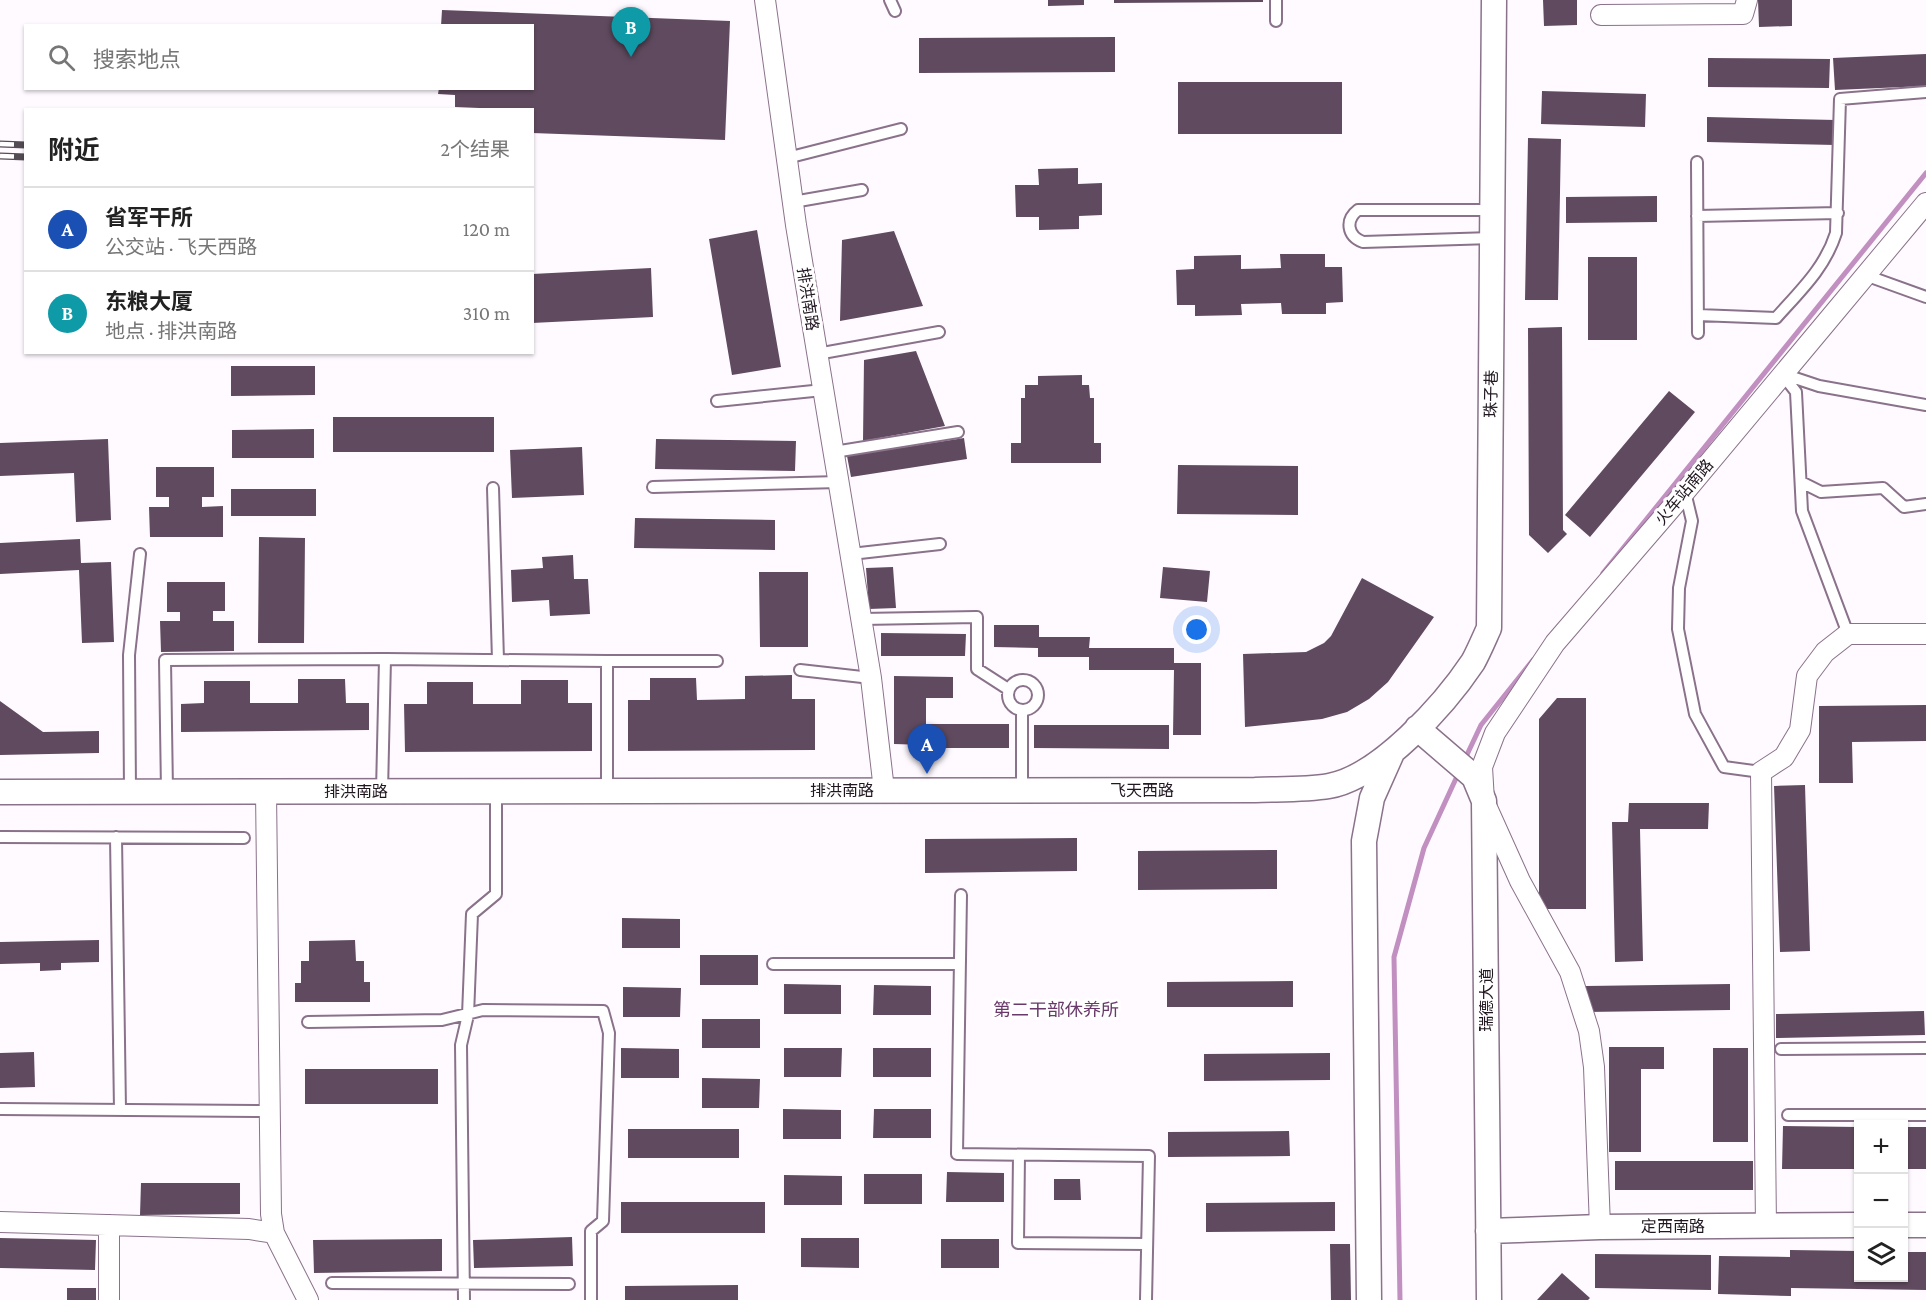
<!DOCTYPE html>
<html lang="zh">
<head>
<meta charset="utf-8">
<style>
  body { margin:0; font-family:"Crimson Pro","Noto Sans SC",serif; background:#f2f2f2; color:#222 }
  .controls { position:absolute; right:18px; bottom:18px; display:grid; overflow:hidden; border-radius:0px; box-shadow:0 2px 4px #0004 }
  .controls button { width:54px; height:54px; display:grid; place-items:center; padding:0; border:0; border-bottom:2px solid #e0e0e0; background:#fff; color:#222; font:30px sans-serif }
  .you { position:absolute; left:1197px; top:630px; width:21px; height:21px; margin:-15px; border:4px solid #fff; border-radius:50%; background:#1a73e8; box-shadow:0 0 0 9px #1a73e833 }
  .badge { display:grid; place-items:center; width:39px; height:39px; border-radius:50%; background:#902c93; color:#fff; font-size:20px; font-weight:700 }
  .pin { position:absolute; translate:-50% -50px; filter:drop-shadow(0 2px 3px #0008) }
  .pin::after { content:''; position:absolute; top:32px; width:21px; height:18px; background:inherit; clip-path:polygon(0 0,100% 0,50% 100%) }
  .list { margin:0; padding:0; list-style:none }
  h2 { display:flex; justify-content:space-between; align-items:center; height:78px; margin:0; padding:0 24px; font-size:26px }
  h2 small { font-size:20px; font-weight:400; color:#767676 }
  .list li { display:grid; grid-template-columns:39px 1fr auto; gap:18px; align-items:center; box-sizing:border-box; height:84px; padding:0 24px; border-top:2px solid #e0e0e0 }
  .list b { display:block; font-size:22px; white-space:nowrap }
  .list p { margin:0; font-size:20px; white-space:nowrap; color:#767676 }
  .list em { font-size:20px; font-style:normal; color:#767676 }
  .icon { flex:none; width:33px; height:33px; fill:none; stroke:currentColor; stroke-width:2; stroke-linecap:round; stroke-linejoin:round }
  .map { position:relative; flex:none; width:1926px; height:1300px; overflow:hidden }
  .search { position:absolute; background:#fff; box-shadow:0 2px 4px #0004; left:24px; top:24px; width:510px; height:66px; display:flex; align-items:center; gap:15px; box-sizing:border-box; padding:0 21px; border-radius:0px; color:#767676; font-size:22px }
  .panel { position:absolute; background:#fff; box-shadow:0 2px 4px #0004; left:24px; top:108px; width:510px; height:246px; border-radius:0px }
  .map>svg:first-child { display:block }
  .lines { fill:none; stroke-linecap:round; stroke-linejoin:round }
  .stream { stroke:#c190c1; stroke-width:5 }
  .building { fill:#604a5f }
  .service-casing { stroke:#8a728a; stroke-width:14 }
  .minor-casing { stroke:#8a728a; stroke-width:22 }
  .tertiary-casing { stroke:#8a728a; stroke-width:27 }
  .service { stroke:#fff; stroke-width:10 }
  .minor { stroke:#fff; stroke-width:20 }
  .tertiary { stroke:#fff; stroke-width:24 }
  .rail-casing { stroke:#544c54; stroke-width:7 }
  .rail { stroke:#fff; stroke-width:4.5; stroke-dasharray:14; stroke-linecap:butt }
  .labels { text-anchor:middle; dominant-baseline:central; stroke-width:6; stroke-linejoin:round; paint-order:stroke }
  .street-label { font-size:16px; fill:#201720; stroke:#fff }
  .neighbourhood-label { font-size:18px; fill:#6a396b; stroke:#fff }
</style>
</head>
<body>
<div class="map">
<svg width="1926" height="1300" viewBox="0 0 1926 1300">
  <rect width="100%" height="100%" fill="#fffaff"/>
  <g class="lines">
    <path class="stream" d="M1603,573L1926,173
      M1464,761L1481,725L1533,660
      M1400,1300L1394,957L1424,848L1459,772"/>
  </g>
  <path class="building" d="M1048,0H1084V5L1048,6Z
    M1114,0H1263V2L1114,3Z
    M1543,0H1577V25L1544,26Z
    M1758,0H1792V26L1759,27Z
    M442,10L730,21L725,140L532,133V110L455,107V95L438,94L439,88H532V26H441Z
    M1115,37V72L919,73V38Z
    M1926,54V86L1835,90L1833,58Z
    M1708,58L1830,59L1829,88L1708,87Z
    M1178,82H1342V134H1178Z
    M1542,91L1646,94L1645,127L1541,124Z
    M1707,117L1836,120L1835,145L1707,142Z
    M1528,138L1561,139L1558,300H1525Z
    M1078,168V184L1102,183V215L1079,216V229L1039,230V217H1016L1015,185H1039L1038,169Z
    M1657,196V222L1566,223V197Z
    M757,230L781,367L732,375L709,239Z
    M894,231L923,306L840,321L842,240Z
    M1280,254H1325V267H1342L1343,302L1326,303V314H1282L1281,303L1241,304L1242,315L1195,316V305H1177L1176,270L1194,269V256L1241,255V269L1281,268Z
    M1588,257H1637V340H1588Z
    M651,268L653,317L532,323V274Z
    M1562,327L1563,530L1567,534L1548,553L1529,535L1528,328Z
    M916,351L945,426L863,441L864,360Z
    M231,366H315V395L231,396Z
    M1082,375V385H1089L1090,398H1094V443H1101V463H1011V443H1021V398H1025V385H1038V376Z
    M1669,391L1695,412L1590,537L1565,515Z
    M333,417H494V452H333Z
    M314,429V458H232V430Z
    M964,438L967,459L851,477L847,456Z
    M108,439L111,520L76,522L74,473L0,476V443Z
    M656,439L796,441L795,471L655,469Z
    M582,447L584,495L512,498L510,450Z
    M1178,465L1298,466V515L1177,514Z
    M156,467H214V497H202V507L223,506V537H150L149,507H169V497H156Z
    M231,489H316V516H231Z
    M635,518L775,520V550L634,548Z
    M259,537L305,538L304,643H258Z
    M80,539L81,563L111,562L114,642L82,643L79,570L0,574V543Z
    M573,555L574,579H588L590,614L550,616L549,600L512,602L511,570L543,568L542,557Z
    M893,567L896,608L869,609L866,568Z
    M1163,567L1210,571L1207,602L1160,598Z
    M759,572H808V647H760Z
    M1362,578L1434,617L1388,682L1369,699L1347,712L1322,719L1245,727L1243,654L1306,652L1324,643L1331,636Z
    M167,582H225V611H213V621H234V651L161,652L160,621H180V612H167Z
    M994,625H1039V637H1090L1089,648H1174V663H1201V735H1173L1174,670H1089V657H1038V648L994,647Z
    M881,633L966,634L965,656H881Z
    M792,675V699H815V750L628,751V700H650V678H696L697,700L745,699V676Z
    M894,676L953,677V698H926V724H1009V748H926V745L894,744Z
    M298,679H345L346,703H369V730L181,732V704L204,703V681H250V703H298Z
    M521,680H568V703H592V751L405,752L404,704H427V682H473V704H521Z
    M1557,698H1586V909H1539V719Z
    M0,701L43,732L99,731V753L0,755Z
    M1926,705V741L1852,742L1853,783H1819V706Z
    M1034,725H1169V749L1034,748Z
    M1805,785L1810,951L1780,952L1774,786Z
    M1629,803H1709L1708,829H1640L1643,961L1615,962L1612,822H1628Z
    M1077,838V871L925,873V839Z
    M1277,850V889L1138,890V851Z
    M622,918L680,919V948H622Z
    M99,940V962L61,963V970L40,971V963L0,964V942Z
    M355,940L356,961H364V982H370V1002H295V983H301V961H309V941Z
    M700,955H758V985H700Z
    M1293,981V1007H1167V982Z
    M784,984L841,985V1014H784Z
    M1730,984V1010L1586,1012V986Z
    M874,985L931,986V1015H873Z
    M623,987L681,988L680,1017H623Z
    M1924,1011L1925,1035L1776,1038V1014Z
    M702,1019H760V1048H702Z
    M1609,1047H1664V1069H1641V1152H1609Z
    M621,1048L679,1049V1078H621Z
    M784,1048H842L841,1077H784Z
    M873,1048H931V1077H873Z
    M1713,1048H1748V1142H1713Z
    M34,1052L35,1087L0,1088V1053Z
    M1330,1053V1080L1204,1081V1054Z
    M305,1069H438V1104H305Z
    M702,1078L760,1079L759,1108H702Z
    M783,1109L841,1110V1139H783Z
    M874,1109H931V1138H873Z
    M1783,1126L1858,1127V1169H1782Z
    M1904,1127H1926V1169H1904Z
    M628,1129H739V1158H628Z
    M1289,1131L1290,1156L1168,1157V1132Z
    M1615,1161H1753V1190H1615Z
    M947,1172L1004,1173V1202H946Z
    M864,1174H922V1204H864Z
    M784,1175L842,1176V1205H784Z
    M1054,1179H1080L1081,1200H1054Z
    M141,1183H240V1214L140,1215Z
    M621,1202H765V1233H621Z
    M1335,1202V1231L1206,1232V1203Z
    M572,1237L573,1266L474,1268L473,1240Z
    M0,1238L96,1240L95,1270L0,1268Z
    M801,1238H859V1268L801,1267Z
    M442,1239V1271L314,1273L313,1240Z
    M941,1239H999V1268H941Z
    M1330,1244H1350L1351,1300H1331Z
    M1790,1250L1858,1251V1278H1904V1252H1926V1290L1791,1288V1296L1718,1294L1719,1256L1790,1257Z
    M1595,1254L1711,1255V1290L1595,1288Z
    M1562,1273L1590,1298L1588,1300H1537Z
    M738,1285V1300H625V1286Z
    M67,1288H96V1300H67Z"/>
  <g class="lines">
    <defs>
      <path id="service" d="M890,0L895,11
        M1276,0V21
        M787,158L901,129
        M1697,162L1698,333
        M793,202L862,190
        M1697,216L1838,213
        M1492,238L1363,242C1347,236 1345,220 1358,210H1492
        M1865,275L1926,297
        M1698,315L1776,318C1800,291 1825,268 1836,233L1840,99L1926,92
        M817,354L939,332
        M1782,374L1796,392L1802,511L1848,634
        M1783,374L1819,386L1926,405
        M717,401L823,390
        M834,452L958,432
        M1801,482L1821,492L1883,488L1904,507L1926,504
        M653,487L839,482
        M493,488L498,660
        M1685,492L1692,521L1679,588L1678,629L1695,714L1724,767L1761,772
        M851,554L940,544
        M862,619L977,617V669L1008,689
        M800,670L871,678
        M1008 695a15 15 0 1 1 30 0a15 15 0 1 1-30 0Z
        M1022,790V710
        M130,791L129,655L140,554
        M167,791L165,660L385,659
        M382,791L385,659L607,661
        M607,791V661H717
        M0,837L244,838
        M116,837L120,1110
        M961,895L957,1154L1149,1156L1146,1300
        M773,964H960
        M308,1022L442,1020L483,1010L603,1011L609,1033L603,1221L591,1231V1300
        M1781,1049L1926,1048
        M0,1109L270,1111
        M1788,1115H1926
        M1019,1155L1018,1243L1147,1244
        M332,1283L569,1284
        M464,1300L461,1045L468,1015L472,914L496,894V791"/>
      <path id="minor" d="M765,0L796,225L871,678L884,790
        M1601,15L1743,14L1747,0
        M266,791L271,1214L274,1233L308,1300
        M0,1222L249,1229L274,1233
        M109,1225V1300
        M1766,1226L1761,772L1784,757L1800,730L1807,676L1825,652L1848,634H1926
        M1600,1227L1594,1067L1589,1031L1570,972L1520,881L1484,801L1482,767L1495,733L1555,643L1673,506L1926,203"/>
      <path id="tertiary" d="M1417,728L1474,777L1484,801L1489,1300
        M0,792L1255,790C1279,789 1305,790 1329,786C1380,777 1445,704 1473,662C1479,651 1484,639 1489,628L1494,0
        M1904,1225H1926
        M1488,1231L1600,1227L1858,1225
        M1369,1300L1364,841L1372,798L1392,753"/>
    </defs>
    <use href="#service" class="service-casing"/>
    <use href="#minor" class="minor-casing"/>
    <use href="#tertiary" class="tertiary-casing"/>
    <use href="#service" class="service"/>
    <use href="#minor" class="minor"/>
    <use href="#tertiary" class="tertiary"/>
    <defs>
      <path id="rail" d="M0,144L26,145
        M0,156L26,157"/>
    </defs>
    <use href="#rail" class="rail-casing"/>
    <use href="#rail" class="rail"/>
  </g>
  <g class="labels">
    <g class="street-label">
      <text transform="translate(808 299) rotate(81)">排洪南路</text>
      <text transform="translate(1491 394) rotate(-89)">珠子巷</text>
      <text transform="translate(1684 492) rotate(-50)">火车站南路</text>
      <text x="842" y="790">排洪南路</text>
      <text x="1142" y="790">飞天西路</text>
      <text x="356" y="791">排洪南路</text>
      <text transform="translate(1486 1000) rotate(-90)">瑞德大道</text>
      <text x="1673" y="1226">定西南路</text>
    </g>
    <g class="neighbourhood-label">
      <text x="1056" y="1010">第二干部休养所</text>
    </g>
  </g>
</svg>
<div class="controls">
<button>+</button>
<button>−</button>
<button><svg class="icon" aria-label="layers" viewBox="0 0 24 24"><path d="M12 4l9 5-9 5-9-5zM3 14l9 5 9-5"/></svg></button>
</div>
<div class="you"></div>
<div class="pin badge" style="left:927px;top:774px;background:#1a4fb4">A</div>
<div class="pin badge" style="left:631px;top:57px;background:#0f9aa8">B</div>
<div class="search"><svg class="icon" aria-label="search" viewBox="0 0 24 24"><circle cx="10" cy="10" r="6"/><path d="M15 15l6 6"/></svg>搜索地点</div>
<section class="panel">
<h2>附近<small>2个结果</small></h2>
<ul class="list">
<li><span class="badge" style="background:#1a4fb4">A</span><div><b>省军干所</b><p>公交站 · 飞天西路</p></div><em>120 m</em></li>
<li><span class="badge" style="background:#0f9aa8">B</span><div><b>东粮大厦</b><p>地点 · 排洪南路</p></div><em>310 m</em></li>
</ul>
</section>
</div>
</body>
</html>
